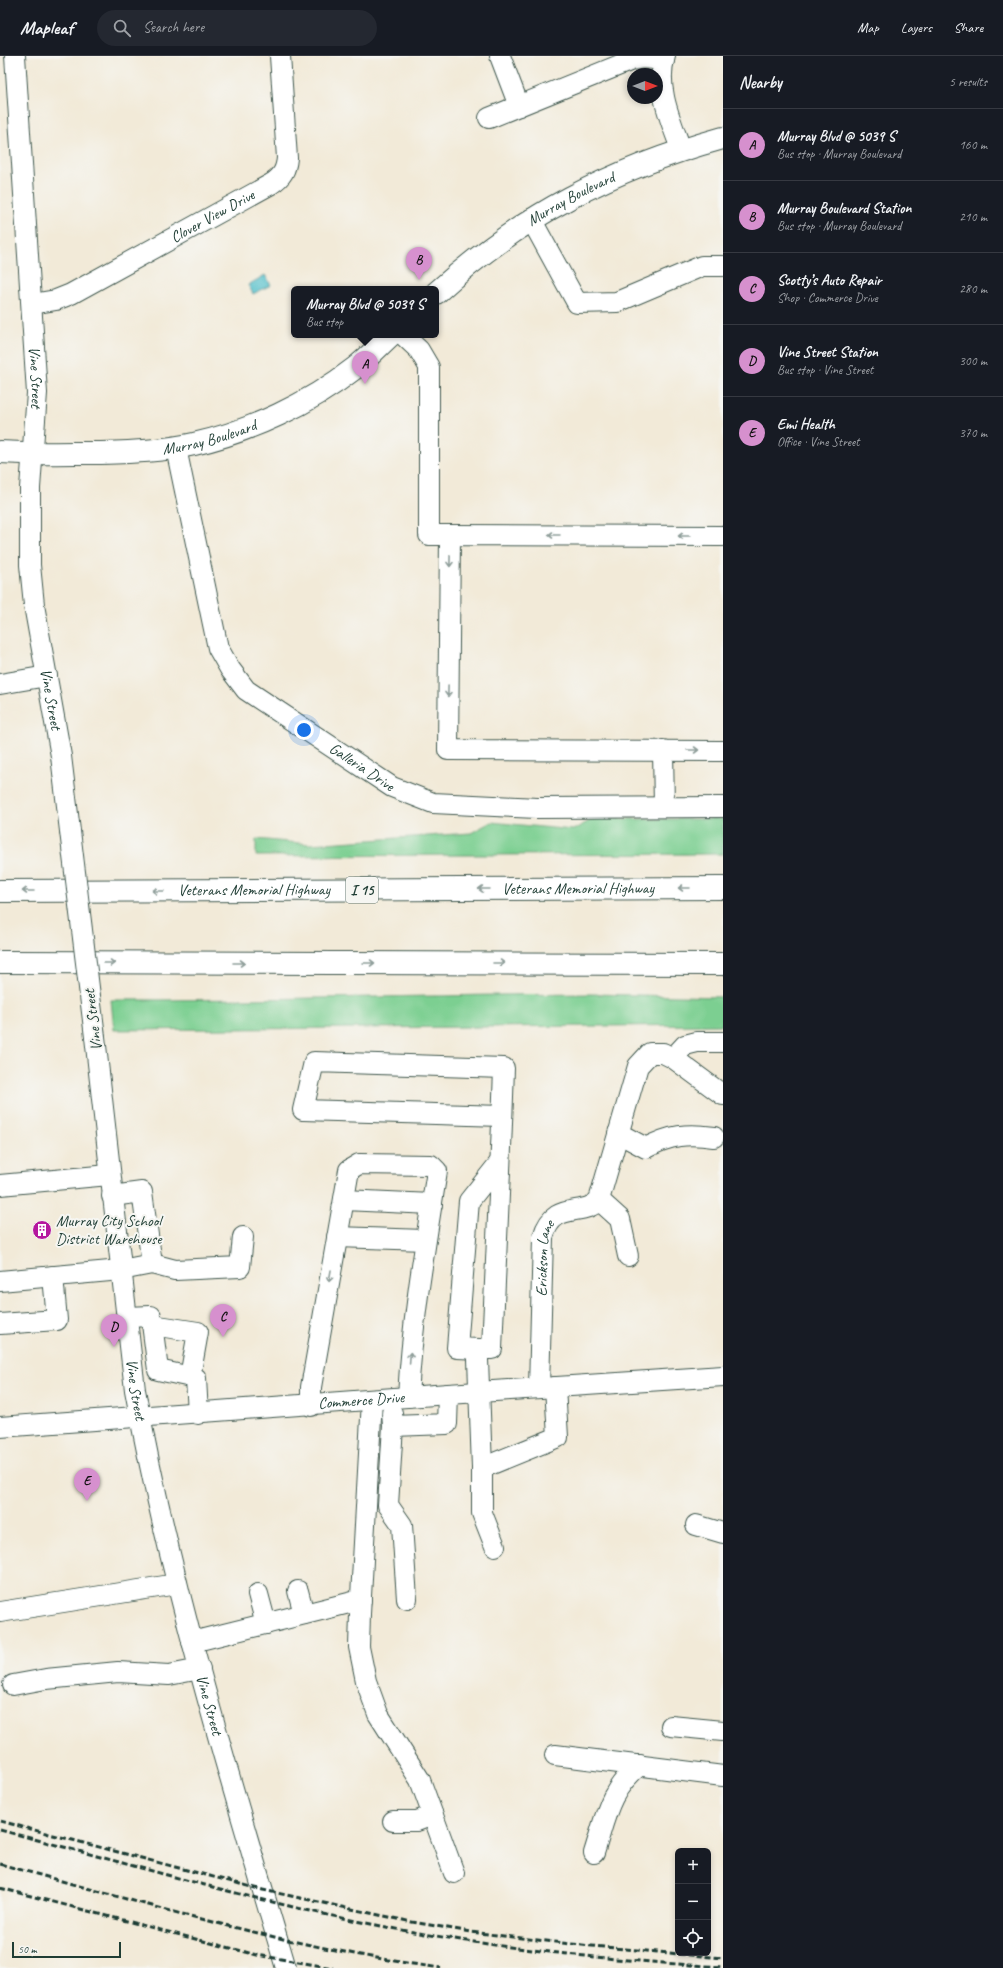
<!DOCTYPE html>
<html lang="en">
<head>
<meta charset="utf-8">
<style>
  body { margin:0; font-family:Caveat,sans-serif; background:#242831; color:#f1f3f6 }
  .controls { position:absolute; right:12px; bottom:12px; display:grid; overflow:hidden; border-radius:6px; box-shadow:0 2px 6px #0003 }
  .controls button { width:36px; height:36px; display:grid; place-items:center; padding:0; border:0; border-bottom:1px solid #363941; background:#171b24; color:#f1f3f6; font:20px sans-serif }
  .compass { position:absolute; left:627px; top:12px; width:36px; height:36px; border-radius:50%; background:#171b24; box-shadow:0 2px 6px #0003; rotate:90deg }
  .scale { position:absolute; left:12px; bottom:10px; width:109px; box-sizing:border-box; padding-left:4px; border:2px solid #1f3d34; border-top:0; font-size:11px; line-height:14px; white-space:nowrap; color:#1f3d34; -webkit-text-stroke:3px #f6f6f2; paint-order:stroke }
  .you { position:absolute; left:304px; top:674px; width:14px; height:14px; margin:-10px; border:3px solid #fff; border-radius:50%; background:#1a73e8; box-shadow:0 0 0 6px #1a73e833 }
  .badge { display:grid; place-items:center; width:26px; height:26px; border-radius:50%; background:#d690ce; color:#111; font-size:13px; font-weight:700 }
  .pin { position:absolute; translate:-50% -33px; filter:drop-shadow(0 1px 2px #0008) }
  .pin::after { content:''; position:absolute; top:21px; width:14px; height:12px; background:inherit; clip-path:polygon(0 0,100% 0,50% 100%) }
  .popup { position:absolute; left:291px; top:230px; width:148px; height:52px; box-sizing:border-box; display:grid; place-content:center; border-radius:6px; background:#171b24; filter:drop-shadow(0 1px 3px #0005); font-size:13px; white-space:nowrap; color:#9ea1a6 }
  .popup b { font-size:15px; color:#f1f3f6 }
  .popup::after { content:''; position:absolute; left:50%; top:100%; margin-left:-8px; border:8px solid transparent; border-top-color:#171b24 }
  .list { margin:0; padding:0; list-style:none }
  h2 { display:flex; justify-content:space-between; align-items:center; height:52px; margin:0; padding:0 16px; font-size:17px }
  h2 small { font-size:13px; font-weight:400; color:#9ea1a6 }
  .list li { display:grid; grid-template-columns:26px 1fr auto; gap:12px; align-items:center; box-sizing:border-box; height:72px; padding:0 16px; border-top:1px solid #363941 }
  .list b { display:block; font-size:15px; white-space:nowrap }
  .list p { margin:0; font-size:13px; white-space:nowrap; color:#9ea1a6 }
  .list em { font-size:13px; font-style:normal; color:#9ea1a6 }
  .icon { flex:none; width:22px; height:22px; fill:none; stroke:currentColor; stroke-width:2; stroke-linecap:round; stroke-linejoin:round }
  .map { position:relative; flex:none; width:723px; height:1912px; overflow:hidden }
  header { display:flex; align-items:center; gap:24px; box-sizing:border-box; height:56px; padding:0 20px; background:#171b24; border-bottom:1px solid #363941 }
  header strong { font-size:19px }
  nav { display:flex; gap:22px; margin-inline-start:auto; font-size:14px }
  .search { width:280px; height:36px; background:#242831; display:flex; align-items:center; gap:10px; box-sizing:border-box; padding:0 14px; border-radius:22px; color:#9ea1a6; font-size:15px }
  main { display:flex }
  aside { flex:1; background:#171b24 }
  .map>svg:first-child { display:block }
  .green { fill:#7ccf91; stroke:#4e8662 }
  .water { fill:#50bec9; stroke:#387e7e }
  .lines { fill:none; stroke-linecap:round; stroke-linejoin:round }
  .minor-casing { stroke:#3f574d; stroke-width:22 }
  .major-casing { stroke:#3f574d; stroke-width:24 }
  .highway-casing { stroke:#3f574d; stroke-width:24 }
  .minor { stroke:#fff; stroke-width:20 }
  .major { stroke:#fff; stroke-width:22 }
  .highway { stroke:#fff; stroke-width:22 }
  .rail { stroke:#1f3d34; stroke-width:3; stroke-dasharray:6 3; stroke-linecap:butt }
  .minor-bridge-casing { stroke:#3f574d; stroke-width:22; stroke-linecap:butt }
  .minor-bridge { stroke:#fff; stroke-width:20 }
  .oneway { stroke:#8f9e9a }
  .labels { text-anchor:middle; dominant-baseline:central; stroke-width:4; stroke-linejoin:round; paint-order:stroke }
  .shield { fill:#f6f6f2; stroke:#60746d; stroke-width:1 }
  .shield-label { font-size:15px; font-weight:bold; fill:#1f3d34 }
  .street-label { font-size:16px; fill:#1f3d34; stroke:#f6f6f2 }
  .poi-label { font-size:16px; fill:#1f3d34; stroke:#f6f6f2; text-anchor:start }
</style>
</head>
<body>
<header>
<strong>Mapleaf</strong>
<div class="search"><svg class="icon" aria-label="search" viewBox="0 0 24 24"><circle cx="10" cy="10" r="6"/><path d="M15 15l6 6"/></svg>Search here</div>
<nav><a>Map</a><a>Layers</a><a>Share</a></nav>
</header>
<main>
<div class="map">
<svg width="723" height="1912" viewBox="0 0 723 1912">
  <rect width="100%" height="100%" fill="#f6f6f2"/>
  <filter id="ink" filterUnits="userSpaceOnUse"><feTurbulence type="fractalNoise" baseFrequency=".025" numOctaves="2"/><feDisplacementMap in="SourceGraphic" scale="8" xChannelSelector="R" yChannelSelector="G"/><feConvolveMatrix kernelMatrix="1 2 1 2 8 2 1 2 1" color-interpolation-filters="sRGB"/></filter>
  <filter id="wash" filterUnits="userSpaceOnUse"><feTurbulence type="fractalNoise" baseFrequency=".012" numOctaves="4" result="noise"/><feDisplacementMap in="SourceGraphic" scale="16" xChannelSelector="R" yChannelSelector="G"/><feGaussianBlur stdDeviation="0.9" result="paint"/><feColorMatrix in="noise" values="0 0 0 0 0 0 0 0 0 0 0 0 0 0 0 0 0 1.4 0 .05"/><feComposite in="paint" operator="in"/></filter>
  <g filter="url(#wash)">
    <rect width="100%" height="100%" fill="#f2ead8"/>
    <path class="green" d="M593,763H723V798L256,800V783L310,788L471,777L491,766L573,774Z
      M592,938L723,941V969L114,974L111,944C271,944 432,939 592,938Z"/>
    <path class="water" d="M265,219L271,229L253,238L248,229Z"/>
  </g>
  <g filter="url(#ink)">
    <g class="lines">
      <defs>
        <g id="minor">
          <path id="s1" d="M15,0L37,337L30,432V509L34,549L61,700L70,775"/>
          <path d="M500,0L519,50"/>
          <path d="M665,0C655,31 671,65 681,93"/>
          <path d="M489,62L632,4L643,2L664,4"/>
          <path d="M531,163L577,247L617,246L702,210H723"/>
          <path id="s2" d="M32,248L56,244L71,238L271,128C282,121 286,114 287,102L280,0"/>
          <path d="M403,279L419,294L429,311V479H450"/>
          <path id="s3" d="M176,392L218,592L230,613L246,634L392,731L433,747L537,752L723,751"/>
          <path d="M723,480L450,479L448,694L723,695"/>
          <path d="M0,628L47,620"/>
          <path d="M663,694L664,751"/>
          <path id="s4" d="M95,981L135,1334C171,1530 229,1721 286,1912"/>
          <path d="M673,1002L685,989L697,986H723"/>
          <path d="M618,1077L646,1092C670,1079 687,1077 714,1081"/>
          <path d="M0,1129L109,1119"/>
          <path d="M344,1144L432,1148"/>
          <path d="M599,1144L620,1163L628,1200"/>
          <path d="M337,1181L425,1184"/>
          <path d="M152,1208L175,1214L240,1211L243,1181"/>
          <path d="M0,1225L121,1214L152,1208L142,1136L112,1140"/>
          <path d="M127,1261L151,1260L158,1314L196,1322L198,1358"/>
          <path d="M0,1268L57,1264L53,1220"/>
          <path d="M152,1269L198,1276L190,1321"/>
          <path d="M479,1293L457,1292L469,1145L500,1106"/>
          <path id="s5" d="M539,1332L543,1181C554,1143 583,1162 599,1144L638,1010L650,997H663L673,1002L723,1039"/>
          <path d="M372,1344L360,1558L359,1591L366,1625L378,1658L420,1724L454,1817"/>
          <path d="M311,1350V1331L349,1114L359,1108L431,1109L437,1115C425,1190 412,1265 408,1341"/>
          <path d="M392,1357L393,1370L447,1368L448,1338"/>
          <path d="M393,1370L388,1449L402,1469L407,1543"/>
          <path id="s6" d="M0,1371L448,1338L723,1320"/>
          <path d="M482,1412L558,1381L555,1331"/>
          <path d="M696,1469L723,1477"/>
          <path d="M495,1490L482,1457V1412L478,1303L479,1293H492C496,1200 501,1106 504,1012L314,1006L303,1054L502,1060"/>
          <path d="M298,1535L304,1558"/>
          <path d="M258,1538L266,1568"/>
          <path d="M0,1556L177,1528"/>
          <path d="M192,1586L361,1544"/>
          <path d="M13,1629L46,1623L118,1616L169,1619L200,1613"/>
          <path d="M671,1670L723,1675"/>
          <path d="M555,1699L723,1720"/>
          <path d="M393,1765H417L433,1759"/>
          <path d="M594,1797C606,1760 608,1735 640,1709"/>
        </g>
        <g id="major">
          <path id="s7" d="M436,237C522,159 611,113 723,82"/>
          <path id="s8" d="M0,396C33,398 67,397 100,397C131,396 164,395 194,388C251,375 309,348 355,312C368,302 379,290 391,279"/>
        </g>
        <g id="highway">
          <path id="s9" d="M0,835L723,832"/>
          <path d="M0,906L723,908"/>
        </g>
      </defs>
      <use href="#minor" class="minor-casing"/>
      <use href="#major" class="major-casing"/>
      <use href="#highway" class="highway-casing"/>
      <use href="#minor" class="minor"/>
      <use href="#major" class="major"/>
      <use href="#highway" class="highway"/>
      <path class="rail" d="M0,1765L263,1834L412,1866L471,1876L571,1888L723,1902
        M0,1774C122,1806 243,1842 366,1867C484,1891 604,1904 723,1911
        M0,1808C146,1848 291,1892 441,1912
        M0,1832L257,1899L333,1912"/>
      <defs>
        <path id="minor-bridge" d="M70,775L95,981"/>
      </defs>
      <use href="#minor-bridge" class="minor-bridge-casing"/>
      <use href="#minor-bridge" class="minor-bridge"/>
    </g>
    <defs><path id="oneway-shaft" d="M-6 0H5M1.5-3L5.5 0L1.5 3" fill="none" stroke-width="1.6" stroke-linecap="round" stroke-linejoin="round"/></defs>
    <g class="oneway">
      <use href="#oneway-shaft" transform="translate(554 479) rotate(-180)"/>
      <use href="#oneway-shaft" transform="translate(684 480) rotate(-180)"/>
      <use href="#oneway-shaft" transform="translate(450 505) rotate(91)"/>
      <use href="#oneway-shaft" transform="translate(448 635) rotate(91)"/>
      <use href="#oneway-shaft" transform="translate(693 694)"/>
      <use href="#oneway-shaft" transform="translate(684 832) rotate(180)"/>
      <use href="#oneway-shaft" transform="translate(484 833) rotate(180)"/>
      <use href="#oneway-shaft" transform="translate(28 835) rotate(180)"/>
      <use href="#oneway-shaft" transform="translate(158 835) rotate(180)"/>
      <use href="#oneway-shaft" transform="translate(109 907)"/>
      <use href="#oneway-shaft" transform="translate(239 907)"/>
      <use href="#oneway-shaft" transform="translate(369 907)"/>
      <use href="#oneway-shaft" transform="translate(499 907)"/>
      <use href="#oneway-shaft" transform="translate(330 1220) rotate(100)"/>
      <use href="#oneway-shaft" transform="translate(410 1302) rotate(-86)"/>
    </g>
  </g>
  <defs>
    <symbol id="building-disc" viewBox="-11 -11 22 22"><circle r="9.5" fill="#b5179e" stroke="#f6f6f2"/><path d="M-4-6H4V6H1V3H-1V6H-4ZM-2.5-4.3h1.7v1.8h-1.7ZM.8-4.3h1.7v1.8H.8ZM-2.5-1h1.7V.8h-1.7ZM.8-1h1.7V.8H.8Z" fill="#fff"/></symbol>
  </defs>
  <g fill-rule="evenodd">
    <use href="#building-disc" x="31" y="1163" width="22" height="22"/>
  </g>
  <g class="labels">
    <rect class="shield" x="346" y="821" width="32" height="26" rx="3"/>
    <g class="shield-label">
      <text x="362" y="834">I 15</text>
    </g>
    <g class="street-label">
      <text stroke="none"><textPath href="#s7" startOffset="165">Murray Boulevard</textPath></text>
      <text stroke="none"><textPath href="#s2" startOffset="202">Clover View Drive</textPath></text>
      <text stroke="none"><textPath href="#s1" startOffset="322">Vine Street</textPath></text>
      <text stroke="none"><textPath href="#s8" startOffset="211">Murray Boulevard</textPath></text>
      <text stroke="none"><textPath href="#s1" startOffset="646">Vine Street</textPath></text>
      <text stroke="none"><textPath href="#s3" startOffset="394">Galleria Drive</textPath></text>
      <text stroke="none"><textPath href="#s9" startOffset="578">Veterans Memorial Highway</textPath></text>
      <text stroke="none"><textPath href="#s9" startOffset="254">Veterans Memorial Highway</textPath></text>
      <text transform="translate(93 964) rotate(-97)">Vine Street</text>
      <text stroke="none"><textPath href="#s5" startOffset="130">Erickson Lane</textPath></text>
      <text stroke="none"><textPath href="#s4" startOffset="355">Vine Street</textPath></text>
      <text stroke="none"><textPath href="#s6" startOffset="362">Commerce Drive</textPath></text>
      <text stroke="none"><textPath href="#s4" startOffset="679">Vine Street</textPath></text>
    </g>
    <g class="poi-label">
      <text x="56" y="1165">Murray City School<tspan x="56" dy="18">District Warehouse</tspan></text>
    </g>
  </g>
</svg>
<div class="controls">
<button>+</button>
<button>−</button>
<button><svg class="icon" aria-label="locate" viewBox="0 0 24 24"><circle cx="12" cy="12" r="6"/><path d="M12 2v4M12 18v4M2 12h4M18 12h4"/></svg></button>
</div>
<svg class="compass" viewBox="-18 -18 36 36"><path d="M0-13l5 13h-10z" fill="#e53935"/><path d="M0 13l5-13h-10z" fill="#9ea1a6"/></svg>
<div class="scale">50 m</div>
<div class="you"></div>
<div class="pin badge" style="left:365px;top:328px">A</div>
<div class="popup"><b>Murray Blvd @ 5039 S</b>Bus stop</div>
<div class="pin badge" style="left:419px;top:224px">B</div>
<div class="pin badge" style="left:223px;top:1281px">C</div>
<div class="pin badge" style="left:114px;top:1291px">D</div>
<div class="pin badge" style="left:87px;top:1445px">E</div>
</div>
<aside>
<h2>Nearby<small>5 results</small></h2>
<ul class="list">
<li><span class="badge">A</span><div><b>Murray Blvd @ 5039 S</b><p>Bus stop · Murray Boulevard</p></div><em>160 m</em></li>
<li><span class="badge">B</span><div><b>Murray Boulevard Station</b><p>Bus stop · Murray Boulevard</p></div><em>210 m</em></li>
<li><span class="badge">C</span><div><b>Scotty’s Auto Repair</b><p>Shop · Commerce Drive</p></div><em>280 m</em></li>
<li><span class="badge">D</span><div><b>Vine Street Station</b><p>Bus stop · Vine Street</p></div><em>300 m</em></li>
<li><span class="badge">E</span><div><b>Emi Health</b><p>Office · Vine Street</p></div><em>370 m</em></li>
</ul>
</aside>
</main>
</body>
</html>
